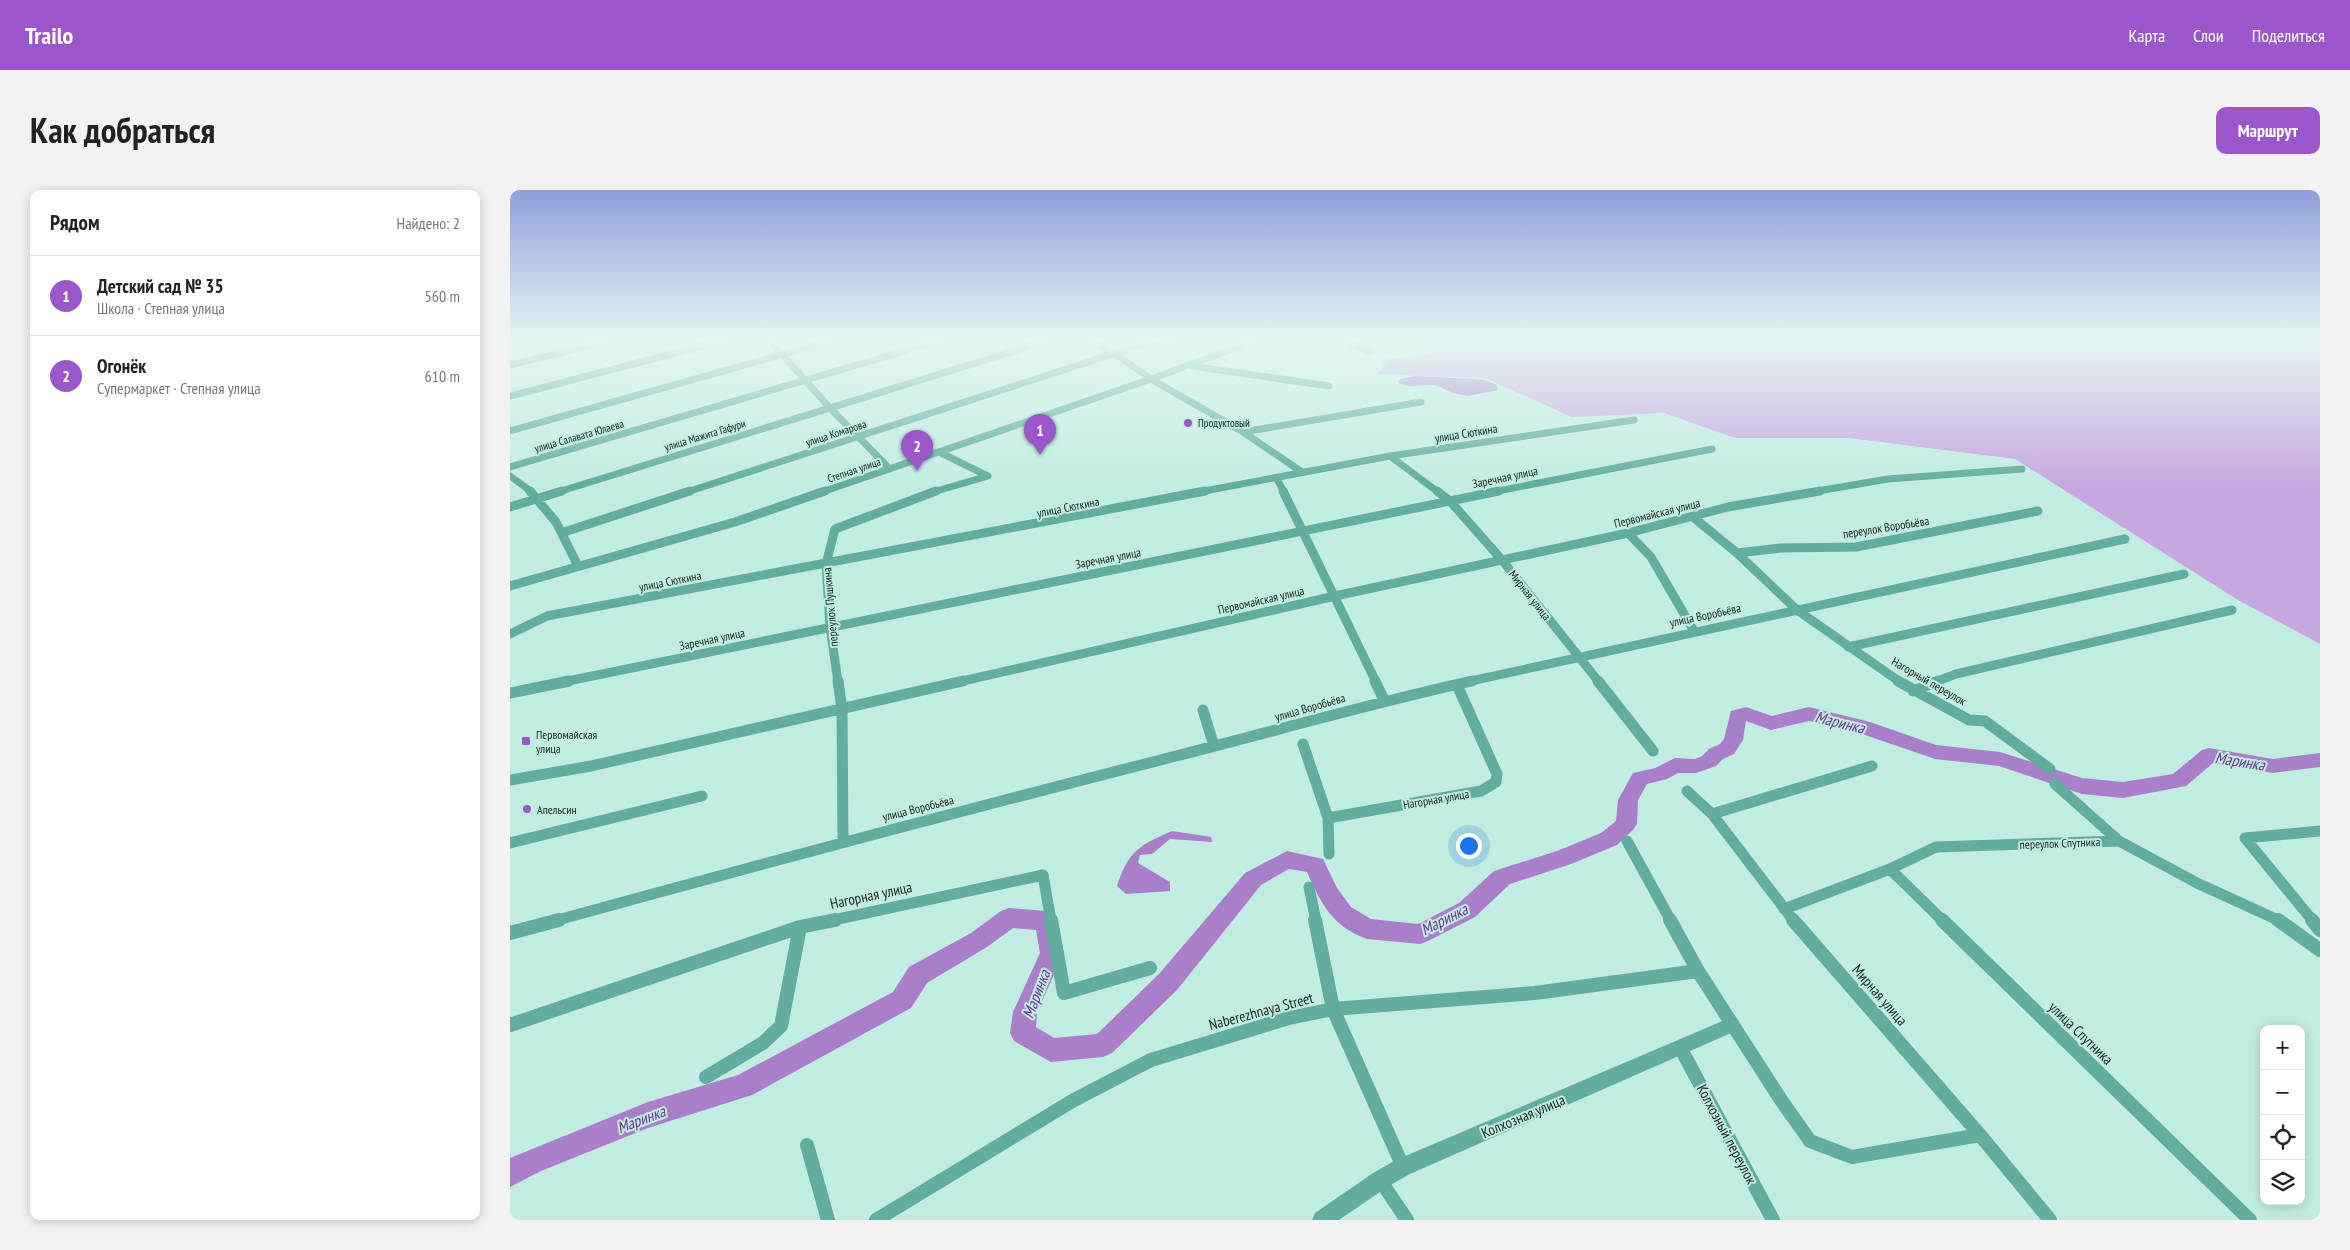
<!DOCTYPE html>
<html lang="ru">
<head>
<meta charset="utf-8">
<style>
  body { margin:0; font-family:"PT Sans Narrow",sans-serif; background:#f2f2f2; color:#222 }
  .controls { position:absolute; right:15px; bottom:15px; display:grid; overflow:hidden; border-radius:10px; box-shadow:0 2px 12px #0003 }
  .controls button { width:45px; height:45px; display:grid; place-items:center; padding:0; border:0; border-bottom:1px solid #e0e0e0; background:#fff; color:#222; font:25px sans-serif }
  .you { position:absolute; left:958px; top:655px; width:18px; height:18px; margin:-12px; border:4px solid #fff; border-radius:50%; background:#1a73e8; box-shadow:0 0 0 8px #1a73e833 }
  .badge { display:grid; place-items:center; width:32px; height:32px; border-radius:50%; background:#9a56ca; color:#fff; font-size:16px; font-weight:700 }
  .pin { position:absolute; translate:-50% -41px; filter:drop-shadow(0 1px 2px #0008) }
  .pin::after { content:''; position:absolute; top:26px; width:18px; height:15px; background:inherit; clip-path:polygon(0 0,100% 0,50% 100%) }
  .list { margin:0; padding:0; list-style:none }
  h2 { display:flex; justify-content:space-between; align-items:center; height:65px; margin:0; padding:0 20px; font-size:21px }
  h2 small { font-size:16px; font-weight:400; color:#767676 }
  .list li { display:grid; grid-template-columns:32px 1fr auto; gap:15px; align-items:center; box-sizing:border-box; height:80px; padding:0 20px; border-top:1px solid #e0e0e0 }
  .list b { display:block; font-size:19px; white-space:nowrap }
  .list p { margin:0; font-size:16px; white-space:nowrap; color:#767676 }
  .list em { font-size:16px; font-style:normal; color:#767676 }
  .icon { flex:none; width:28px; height:28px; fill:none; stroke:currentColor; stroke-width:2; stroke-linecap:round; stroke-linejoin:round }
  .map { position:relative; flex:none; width:1810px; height:1030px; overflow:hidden; border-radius:10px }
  header { display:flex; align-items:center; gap:30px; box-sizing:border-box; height:70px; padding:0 25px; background:#9a56ca; color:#fff }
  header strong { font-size:24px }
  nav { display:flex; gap:28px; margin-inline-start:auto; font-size:18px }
  .intro { display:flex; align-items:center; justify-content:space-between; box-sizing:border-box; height:120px; padding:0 30px }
  h1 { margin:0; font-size:35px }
  .button { padding:12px 22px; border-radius:10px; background:#9a56ca; color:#fff; font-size:18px; font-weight:700 }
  main { display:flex; gap:30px; padding:0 30px }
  aside { flex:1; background:#fff; border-radius:10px; box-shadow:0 2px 12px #0003 }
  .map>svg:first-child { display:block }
  .green { fill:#c7a7e1 }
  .water { fill:#a97fca }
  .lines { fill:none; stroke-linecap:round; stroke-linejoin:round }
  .river { fill:#a97fca; fill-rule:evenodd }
  .minor-far3 { stroke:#62ad9d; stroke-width:7 }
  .minor-far2 { stroke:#62ad9d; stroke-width:9 }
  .minor-far1 { stroke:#62ad9d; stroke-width:11 }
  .minor { stroke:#62ad9d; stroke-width:14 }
  .tertiary { fill:#62ad9d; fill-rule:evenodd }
  .poi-dot { fill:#9a56ca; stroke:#c2ece2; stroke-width:2 }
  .labels { text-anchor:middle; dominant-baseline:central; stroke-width:4; stroke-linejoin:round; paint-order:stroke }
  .far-poi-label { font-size:11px; fill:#152521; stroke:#c2ece2; text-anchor:start }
  .far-street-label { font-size:11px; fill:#152521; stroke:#c2ece2 }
  .street-label { font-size:12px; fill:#152521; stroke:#c2ece2 }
  .poi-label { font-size:12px; fill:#152521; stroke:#c2ece2; text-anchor:start }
  .near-street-label { font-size:15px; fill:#152521; stroke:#c2ece2 }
  .near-water-label { font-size:16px; font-style:italic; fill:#6a358e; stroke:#c2ece2 }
</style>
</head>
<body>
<header>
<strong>Trailo</strong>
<nav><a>Карта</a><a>Слои</a><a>Поделиться</a></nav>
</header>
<div class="intro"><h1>Как добраться</h1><a class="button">Маршрут</a></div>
<main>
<aside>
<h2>Рядом<small>Найдено: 2</small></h2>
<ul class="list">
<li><span class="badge">1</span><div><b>Детский сад № 35</b><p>Школа · Степная улица</p></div><em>560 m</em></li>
<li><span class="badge">2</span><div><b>Огонёк</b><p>Супермаркет · Степная улица</p></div><em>610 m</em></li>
</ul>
</aside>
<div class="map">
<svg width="1810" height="1030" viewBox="0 0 1810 1030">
  <rect width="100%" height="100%" fill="#c2ece2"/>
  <path class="green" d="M906,150H1810V454L1728,410L1505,269L1339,248H1225L1154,223L1062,227L975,188L868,184L878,169L914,165L925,161Z"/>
  <path class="water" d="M906,186L964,189L975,190L987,195L988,200L958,206L943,203L925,195L898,196L888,193L890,189Z
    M662,641L701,647L702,652L660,649L642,664L630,665L628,673L660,692V701L616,704L607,696C618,661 630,655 662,641Z"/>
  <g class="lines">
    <path class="river" d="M1236,517L1262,526L1299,517L1360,532L1426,555L1490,562L1572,588L1613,592L1663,584L1692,560L1699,558L1763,569L1810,563V577L1763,583L1703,573L1676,596L1613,608L1572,604L1489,576L1425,569L1349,543L1299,531L1261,540L1236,531L1233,550L1224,564L1213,569L1206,576L1186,583H1168L1157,589L1137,594L1128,610L1127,634L1123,640L1107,655L1061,674L1000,694L965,727L918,751L910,754L857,749C823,737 811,714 797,682L779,679L751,695L667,800L602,863L593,867L541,872L504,851L500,843L503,822L530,763L526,740L503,738L477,757L417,793L401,818L242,905L138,938L31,981L0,997V968L138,912L228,885L383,802L399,777L461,743L491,721L499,718L536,721L544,724L554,763L527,822L526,837L544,848L587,844L649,784L735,683L777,661L813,669L827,698L841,717L861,729L908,734L949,713L984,681L1047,661L1091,643L1106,631L1108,610L1123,583L1145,578L1165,568L1185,569L1192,566L1199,559L1210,554L1214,549L1221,521Z"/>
    <path class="minor-far3" d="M259,150L320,218L380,279
      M579,150L605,164L641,189L733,242L792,282
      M652,150L662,153
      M838,150L839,154L860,162
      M0,175L101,150
      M682,176L819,196
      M0,206L216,150
      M0,241L324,150
      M733,242L911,212
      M880,266L928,302
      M0,277L432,150
      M0,286L22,302
      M767,289L774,302
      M48,302L540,150
      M177,302L646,150
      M312,302L641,189L747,150
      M423,302L478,286L429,262
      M689,302L880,266L1124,230
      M983,302L1202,259
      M1302,302L1378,289L1512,279"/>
    <path class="minor-far2" d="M20,301L46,332L68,376
      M773,301L866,492
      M927,301L940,311L992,370L1089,492
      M0,317L52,301
      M1183,327L1227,363L1287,420L1390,492
      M54,342L180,301
      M1118,343L1141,367L1184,441
      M1227,363L1271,358L1346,357L1528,321
      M0,396L225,332L315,301
      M0,444L37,426L695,301
      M1338,457L1674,384
      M53,492L989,301
      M328,492L320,437L316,374L325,339L426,301
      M448,492L825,406L1118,343L1218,317L1310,301
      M956,492L1615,349
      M1425,492L1446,484L1722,420"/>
    <path class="minor-far1" d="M328,491L332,519L333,651
      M865,491L874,510
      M1088,491L1143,561
      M1388,491L1459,530L1475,531L1540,579
      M1403,501L1428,491
      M0,503L59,491
      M693,520L704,556
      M793,554L818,628L819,664
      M0,590L81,576L453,491
      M1545,594L1609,651
      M1177,601L1202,624L1284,731
      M1202,624L1362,576
      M818,628L971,601L986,592L987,584L947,495
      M1735,648L1803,731
      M1735,648L1810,641
      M1117,651L1161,731
      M0,653L192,606
      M1380,679L1433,731
      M799,697L806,731
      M1274,719L1380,679L1426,657L1609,651L1687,693L1770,731
      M44,731C251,674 458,619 666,566C765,541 862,513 962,491
      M319,731L533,685L541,731"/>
    <path class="minor" d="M541,730L554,803L640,778
      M805,730L823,819L893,977
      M1160,730L1188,781L1271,910L1300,951L1342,967L1470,945
      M1283,730L1470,945L1540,1030
      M1432,730L1740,1030
      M1768,730L1810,760
      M1802,730L1810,740
      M0,743L49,730
      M0,835L290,737L325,730
      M1171,859L1263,1030
      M196,887L253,853L271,836L290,737
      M297,955L318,1030
      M870,990L897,1030
      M366,1030L564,910L641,870L779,828L823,819L1025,803L1188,781"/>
    <path class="tertiary" d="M1222,827L1228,830L1230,835L1228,840L900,984L877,997L829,1030H802L805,1023L863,983L886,970Z"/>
  </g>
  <linearGradient id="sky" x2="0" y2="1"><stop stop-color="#8f9fdc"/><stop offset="0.51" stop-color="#e4f6f2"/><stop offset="1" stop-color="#e4f6f2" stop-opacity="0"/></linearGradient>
  <rect width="1810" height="295" fill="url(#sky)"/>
  <g class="poi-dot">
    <circle cx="678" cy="233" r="5"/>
    <rect x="11" y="546" width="10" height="10" rx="2.5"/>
    <circle cx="17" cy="619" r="5"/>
  </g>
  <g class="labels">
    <g class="far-poi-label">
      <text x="688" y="233">Продуктовый</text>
    </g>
    <g class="far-street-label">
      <text transform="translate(326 243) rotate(-18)">улица Комарова</text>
      <text transform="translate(195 245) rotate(-17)">улица Мажита Гафури</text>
      <text transform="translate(69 246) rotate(-16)">улица Салавата Юлаева</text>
      <text transform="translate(344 280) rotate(-19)">Степная улица</text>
    </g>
    <g class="street-label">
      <text transform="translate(956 243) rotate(-9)">улица Сюткина</text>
      <text transform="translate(995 287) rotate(-12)">Заречная улица</text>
      <text transform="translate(558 317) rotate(-11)">улица Сюткина</text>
      <text transform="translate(1147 323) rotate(-14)">Первомайская улица</text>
      <text transform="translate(1376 337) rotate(-9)">переулок Воробьёва</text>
      <text transform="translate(598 368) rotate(-11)">Заречная улица</text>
      <text transform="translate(160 391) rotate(-11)">улица Сюткина</text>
      <text transform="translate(1020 405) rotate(52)">Мирная улица</text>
      <text transform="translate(751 410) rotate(-13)">Первомайская улица</text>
      <text transform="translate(320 417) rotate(-95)">переулок Пушкина</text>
      <text transform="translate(1195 425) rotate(-12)">улица Воробьёва</text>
      <text transform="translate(202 449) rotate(-12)">Заречная улица</text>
      <text transform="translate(1419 491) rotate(30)">Нагорный переулок</text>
      <text transform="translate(800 517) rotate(-16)">улица Воробьёва</text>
      <text transform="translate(926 609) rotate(-10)">Нагорная улица</text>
      <text transform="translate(408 618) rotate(-14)">улица Воробьёва</text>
      <text transform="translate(1550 653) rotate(-2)">переулок Спутника</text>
    </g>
    <g class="poi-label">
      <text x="26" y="544">Первомайская<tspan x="26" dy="14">улица</tspan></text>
      <text x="27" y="619">Апельсин</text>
    </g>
    <g class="near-street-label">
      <text transform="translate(361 705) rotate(-12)">Нагорная улица</text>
      <text transform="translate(1370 805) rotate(49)">Мирная улица</text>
      <text transform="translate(751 821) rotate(-15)">Naberezhnaya Street</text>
      <text transform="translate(1571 843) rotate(44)">улица Спутника</text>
      <text transform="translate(1013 926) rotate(-23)">Колхозная улица</text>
      <text transform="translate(1217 944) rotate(62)">Колхозный переулок</text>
    </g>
    <g class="near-water-label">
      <text transform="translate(1330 532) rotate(14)">Маринка</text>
      <text transform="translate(1730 571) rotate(9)">Маринка</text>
      <text transform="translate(934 729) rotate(-27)">Маринка</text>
      <text transform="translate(526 804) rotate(-69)">Маринка</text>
      <text transform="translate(131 929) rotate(-21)">Маринка</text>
    </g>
  </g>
</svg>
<div class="controls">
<button>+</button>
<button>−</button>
<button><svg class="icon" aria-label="locate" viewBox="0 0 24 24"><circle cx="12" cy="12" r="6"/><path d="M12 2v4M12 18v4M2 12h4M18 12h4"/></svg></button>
<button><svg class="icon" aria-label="layers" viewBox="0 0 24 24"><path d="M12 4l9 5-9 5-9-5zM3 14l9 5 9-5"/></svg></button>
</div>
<div class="you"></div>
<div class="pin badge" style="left:530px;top:265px">1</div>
<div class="pin badge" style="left:407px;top:281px">2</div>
</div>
</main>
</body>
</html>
